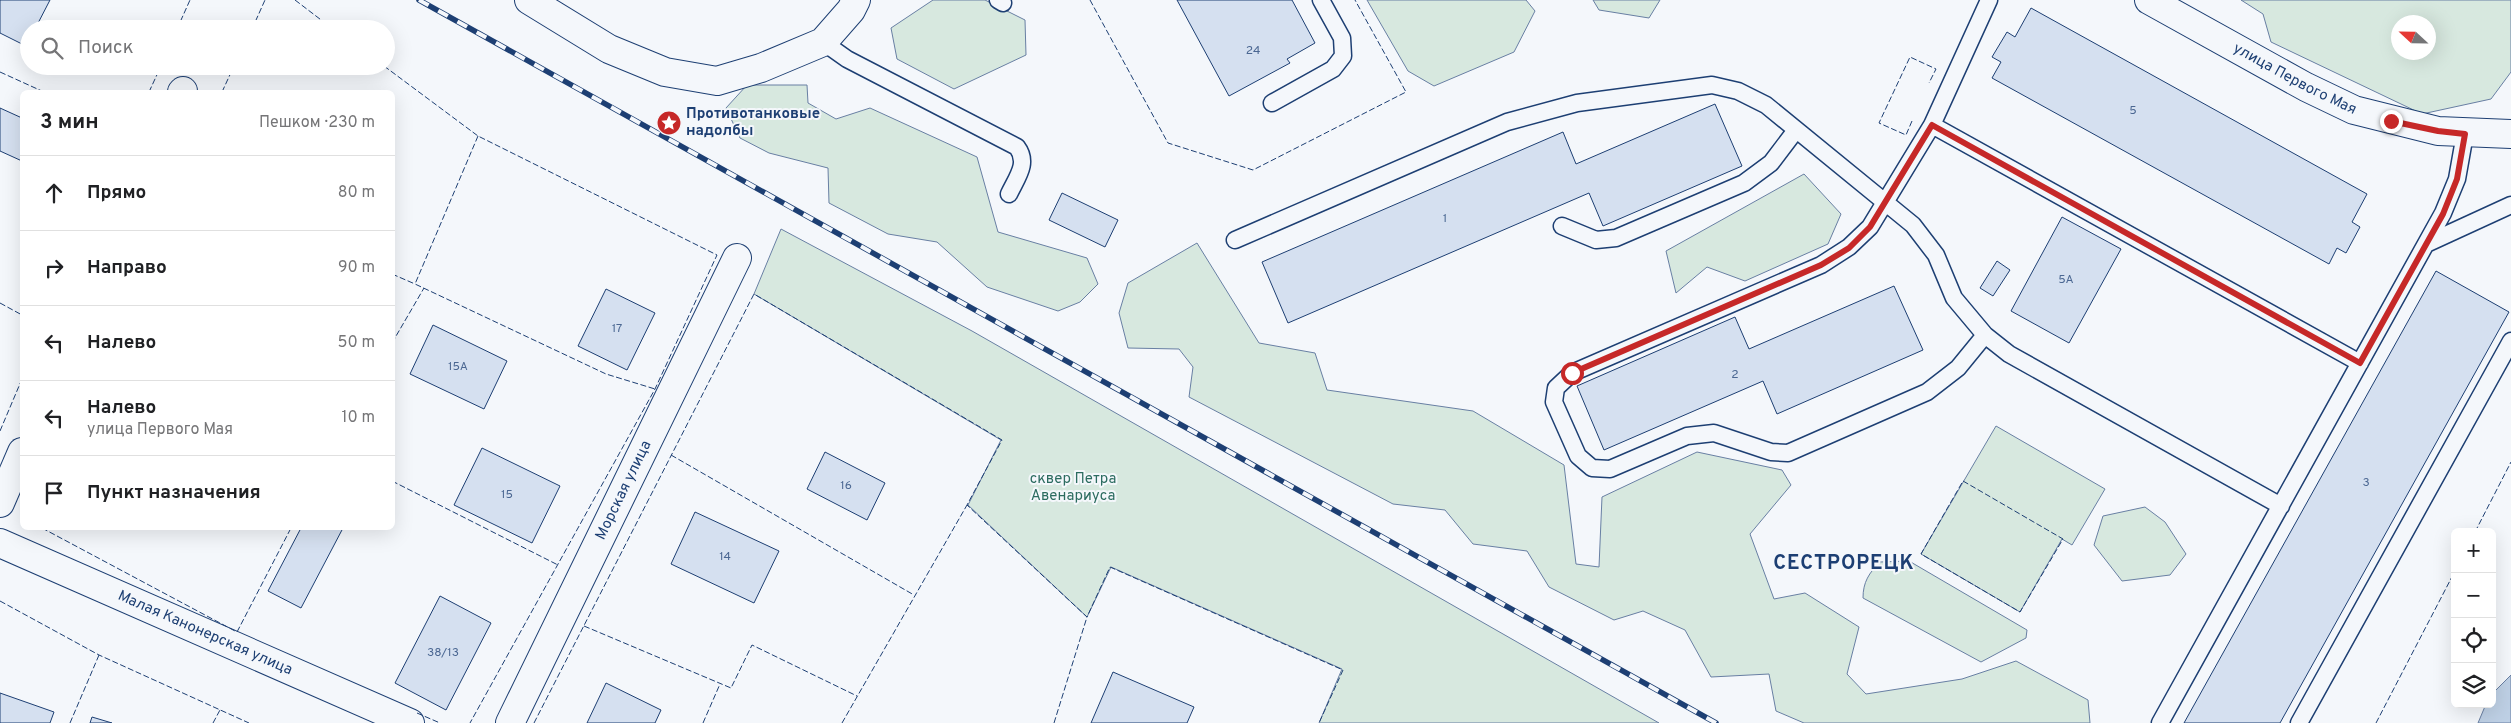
<!DOCTYPE html>
<html lang="ru">
<head>
<meta charset="utf-8">
<style>
  body { margin:0; font-family:Overpass,sans-serif; background:#f6f6f6; color:#202124 }
  .controls { position:absolute; right:15px; bottom:15px; display:grid; overflow:hidden; border-radius:8px; box-shadow:0 5px 20px #0002 }
  .controls button { width:45px; height:45px; display:grid; place-items:center; padding:0; border:0; border-bottom:1px solid #e0e0e0; background:#fff; color:#202124; font:25px sans-serif }
  .compass { position:absolute; left:2391px; top:15px; width:45px; height:45px; border-radius:50%; background:#fff; box-shadow:0 5px 20px #0002; rotate:292deg }
  .stop { position:absolute; width:15px; height:15px; margin:-11px; border:4px solid #c62828; border-radius:50%; background:#fff }
  .stop.end { background:#c62828; border-color:#fff; box-shadow:0 1px 5px #0008 }
  .list { margin:0; padding:0; list-style:none }
  h2 { display:flex; justify-content:space-between; align-items:center; height:65px; margin:0; padding:0 20px; font-size:21px }
  h2 small { font-size:16px; font-weight:400; color:#757577 }
  .list li { display:grid; grid-template-columns:32px 1fr auto; gap:15px; align-items:center; box-sizing:border-box; height:75px; padding:0 20px; border-top:1px solid #e0e0e0 }
  .list b { display:block; font-size:19px; white-space:nowrap }
  .list p { margin:0; font-size:16px; white-space:nowrap; color:#757577 }
  .list em { font-size:16px; font-style:normal; color:#757577 }
  .icon { flex:none; width:28px; height:28px; fill:none; stroke:currentColor; stroke-width:2; stroke-linecap:round; stroke-linejoin:round }
  .map { position:relative; flex:none; width:2511px; height:723px; overflow:hidden }
  .search { position:absolute; background:#fff; box-shadow:0 5px 20px #0002; left:20px; top:20px; width:375px; height:55px; display:flex; align-items:center; gap:12px; box-sizing:border-box; padding:0 18px; border-radius:28px; color:#757577; font-size:19px }
  .panel { position:absolute; background:#fff; box-shadow:0 5px 20px #0002; left:20px; top:90px; width:375px; height:440px; border-radius:8px }
  .map>svg:first-child { display:block }
  .green { fill:#d7e8df; stroke:#687fa3; fill-rule:evenodd }
  .water { fill:#bed0e5; stroke:#687fa3 }
  .building { fill:#d5e0f0; stroke:#1d3f73 }
  .lines { fill:none; stroke-linecap:round; stroke-linejoin:round }
  .lane-casing { stroke:#1d3f73; stroke-width:19 }
  .street-casing { stroke:#1d3f73; stroke-width:30 }
  .lane { stroke:#f4f7fb; stroke-width:16 }
  .street { stroke:#f4f7fb; stroke-width:28 }
  .rail-casing { stroke:#1d3f73; stroke-width:5.5 }
  .rail { stroke:#f4f7fb; stroke-width:4; stroke-dasharray:11; stroke-linecap:butt }
  .fence { stroke:#1d3f73; stroke-width:1; stroke-dasharray:6 2.5; stroke-linecap:butt }
  .route { stroke:#c62828; stroke-width:6 }
  .labels { text-anchor:middle; dominant-baseline:central; stroke-width:4; stroke-linejoin:round; paint-order:stroke }
  .number-label { font-size:12px; fill:#4b6792 }
  .street-label { font-size:15px; fill:#1d3f73; stroke:#f4f7fb }
  .poi-label { font-size:15px; font-weight:bold; fill:#1d3f73; stroke:#f4f7fb; text-anchor:start }
  .park-label { font-size:15px; fill:#2c6c60; stroke:#f4f7fb }
  .district-label { font-size:20px; font-weight:bold; letter-spacing:1px; fill:#1d3f73; stroke:#f4f7fb }
</style>
</head>
<body>
<div class="map">
<svg width="2511" height="723" viewBox="0 0 2511 723">
  <rect width="100%" height="100%" fill="#f4f7fb"/>
  <path class="green" d="M933,0H985L1025,20L1026,55L954,89L897,59L891,28Z
    M1367,0H1526L1535,11L1514,52L1434,86L1408,71Z
    M1593,0H1660L1649,18L1599,10Z
    M2241,0H2511V72L2491,99L2422,114L2271,42L2263,14ZM2398,22H2428V52H2398Z
    M747,85H807L808,103L836,119L870,108L977,157L998,232L1087,258L1098,284L1080,302L1058,311L987,287L937,242L888,234L829,203L828,168L769,153L740,138L726,108Z
    M1804,174L1841,214L1828,244L1745,281L1707,267L1676,293L1666,251Z
    M781,229L972,331L1659,723H1319L1342,669L1111,567L1087,617L968,505L1001,440L754,294Z
    M1197,243L1259,343L1315,353L1327,390L1473,411L1564,465L1576,564L1599,567L1602,497L1697,452L1782,470L1791,485L1750,534L1774,599L1805,593L1859,627L1847,674L1866,694L1962,679L2016,661L2088,700L2090,723H1804L1776,711L1769,674L1711,677L1685,630L1643,611L1614,620L1549,587L1527,551L1473,544L1445,510L1393,504L1189,397L1193,367L1179,349L1128,348L1119,313L1128,283Z
    M1996,426L2105,489L2072,545L2062,539L2020,612L1921,554Z
    M2145,507L2165,522L2186,554L2170,575L2122,581L2094,545L2103,516Z
    M1909,561L2027,630L2026,638L1981,662L1863,598C1863,582 1869,573 1880,562Z"/>
  <path class="water" d="M2511,675V723H2478L2486,704H2492V694Z"/>
  <path class="building" d="M0,0H50L35,29H29V40L26,46L0,33Z
    M1177,0H1292L1315,43L1287,59L1290,63L1229,96Z
    M2031,8L2367,194L2352,222L2360,227L2346,253L2337,248L2329,264L1992,78L2001,62L1992,57L2007,32L2015,37Z
    M1715,104L1742,166L1603,226L1589,193L1288,323L1262,262L1563,132L1576,164Z
    M0,108L22,118V161L0,151Z
    M1062,193L1118,220L1105,247L1049,220Z
    M2062,217L2121,249L2069,343L2011,311Z
    M1997,261L2010,270L1993,296L1980,288Z
    M2436,271L2509,312L2280,723H2184Z
    M1894,286L1923,350L1777,414L1763,381L1604,450L1577,386L1735,317L1749,349Z
    M606,289L655,313L627,370L578,346Z
    M433,325L507,361L484,409L410,374Z
    M482,448L560,486L532,543L454,505Z
    M825,452L885,483L867,520L807,489Z
    M695,512L779,551L754,603L671,564Z
    M301,528H343L301,608L268,591Z
    M440,596L491,623L446,710L395,683Z
    M1113,672L1194,707L1187,723H1091Z
    M606,683L661,710L655,723H587Z
    M0,693L54,712L50,723H0Z
    M92,717L112,723H90Z"/>
  <g class="lines">
    <defs>
      <path id="lane" d="M998,0L1003,3
        M823,42L847,59L1017,147C1029,163 1017,177 1009,194
        M1272,103L1333,69L1343,56L1342,38L1321,0
        M1932,125L2360,363
        M1562,226L1596,240L1616,238L1744,183L1771,163L1796,130
        M1235,240L1507,122L1577,103L1712,85L1738,91L1766,105L1913,225L1936,255L1954,298L1985,335L2009,354L2281,506
        M2426,244L2511,205
        M1985,335L1958,368L1927,392L1788,453L1771,452L1714,433L1687,436L1610,469L1592,468L1578,456L1554,402L1556,388L1572,373L1821,265L1849,247L1870,227L1932,125L1989,0
        M2160,723L2443,213L2457,179L2465,134
        M2299,723L2511,341"/>
      <g id="street">
        <path d="M529,0L609,49L665,72L717,81L761,68L823,42L851,10L856,0"/>
        <path id="s1" d="M2149,0L2306,87L2354,110L2438,131L2511,134"/>
        <path d="M182,92L183,91"/>
        <path d="M0,503L22,452"/>
        <path id="s2" d="M0,543L410,723"/>
        <path id="s3" d="M510,723L737,258"/>
      </g>
    </defs>
    <use href="#lane" class="lane-casing"/>
    <use href="#street" class="street-casing"/>
    <use href="#lane" class="lane"/>
    <use href="#street" class="street"/>
    <defs>
      <path id="rail" d="M419,0L1716,723"/>
    </defs>
    <use href="#rail" class="rail-casing"/>
    <use href="#rail" class="rail"/>
    <path class="fence" d="M295,0L333,29
      M1090,0L1168,143L1253,170L1406,92L1355,0
      M177,29L190,0
      M252,29L265,0
      M384,66L478,136L717,255L655,389L470,723
      M0,72L44,92
      M149,92L161,66
      M222,92L234,66
      M1912,121L1906,135L1879,123L1910,57L1936,69L1929,83
      M478,136L415,284L606,374L655,389
      M392,274L415,284
      M0,303L22,315
      M392,343L424,288
      M0,431L22,379
      M671,455L914,595
      M392,481L558,565
      M1963,481L2063,539L2020,612L1921,554Z
      M42,528L235,631
      M2475,532L2511,462
      M0,601L99,655L249,723
      M584,626L731,688L752,645L857,696
      M237,632L291,528
      M417,713L440,723
      M70,723L99,655
      M213,723L220,710
      M534,723L754,294L1002,440L967,505L1087,617L1110,567L1343,670L1319,723
      M703,723L720,684
      M842,723L967,505
      M1054,723L1087,617
      M2376,723L2455,571"/>
  </g>
  <g class="lines">
    <path class="route" d="M1572,373L1821,265L1849,248L1870,227L1932,125L2360,363L2443,214L2457,179L2465,134L2438,131L2391,121"/>
  </g>
  <defs>
    <symbol id="sight-disc" viewBox="-11 -11 22 22"><circle r="9.5" fill="#c62828" stroke="#f4f7fb"/><path d="M0-6L1.8-2.2L6-1.7L2.9 1.2L3.7 5.4L0 3.3L-3.7 5.4L-2.9 1.2L-6-1.7L-1.8-2.2Z" fill="#fff"/></symbol>
  </defs>
  <g fill-rule="evenodd">
    <use href="#sight-disc" x="655" y="109" width="28" height="28"/>
  </g>
  <g class="labels">
    <g class="number-label">
      <text x="1253" y="51">24</text>
      <text x="2133" y="111">5</text>
      <text x="1445" y="219">1</text>
      <text x="2066" y="280">5А</text>
      <text x="617" y="329">17</text>
      <text x="458" y="367">15А</text>
      <text x="1735" y="375">2</text>
      <text x="2366" y="483">3</text>
      <text x="846" y="486">16</text>
      <text x="507" y="495">15</text>
      <text x="725" y="557">14</text>
      <text x="443" y="653">38/13</text>
    </g>
    <g class="street-label">
      <text stroke="none"><textPath href="#s1" startOffset="166">улица Первого Мая</textPath></text>
      <text stroke="none"><textPath href="#s3" startOffset="259">Морская улица</textPath></text>
      <text stroke="none"><textPath href="#s2" startOffset="224">Малая Канонерская улица</textPath></text>
    </g>
    <g class="poi-label">
      <text x="686" y="114">Противотанковые<tspan x="686" dy="17">надолбы</tspan></text>
    </g>
    <g class="park-label">
      <text x="1073" y="479">сквер Петра<tspan x="1073" dy="17">Авенариуса</tspan></text>
    </g>
    <g class="district-label">
      <text x="1844" y="564">СЕСТРОРЕЦК</text>
    </g>
  </g>
</svg>
<div class="controls">
<button>+</button>
<button>−</button>
<button><svg class="icon" aria-label="locate" viewBox="0 0 24 24"><circle cx="12" cy="12" r="6"/><path d="M12 2v4M12 18v4M2 12h4M18 12h4"/></svg></button>
<button><svg class="icon" aria-label="layers" viewBox="0 0 24 24"><path d="M12 4l9 5-9 5-9-5zM3 14l9 5 9-5"/></svg></button>
</div>
<svg class="compass" viewBox="-18 -18 36 36"><path d="M0-13l5 13h-10z" fill="#e53935"/><path d="M0 13l5-13h-10z" fill="#757577"/></svg>
<div class="stop" style="left:1572px;top:373px"></div>
<div class="stop end" style="left:2391px;top:121px"></div>
<div class="search"><svg class="icon" aria-label="search" viewBox="0 0 24 24"><circle cx="10" cy="10" r="6"/><path d="M15 15l6 6"/></svg>Поиск</div>
<section class="panel">
<h2>3 мин<small>Пешком · 230 m</small></h2>
<ul class="list">
<li><svg class="icon" aria-label="ahead" viewBox="0 0 24 24"><path d="M12 20V5M6 11l6-6 6 6"/></svg><div><b>Прямо</b></div><em>80 m</em></li>
<li><svg class="icon" aria-label="right" viewBox="0 0 24 24"><path d="M7 20v-9h11M14 6l5 5-5 5"/></svg><div><b>Направо</b></div><em>90 m</em></li>
<li><svg class="icon" aria-label="left" viewBox="0 0 24 24"><path d="M17 20v-9H6M10 6l-5 5 5 5"/></svg><div><b>Налево</b></div><em>50 m</em></li>
<li><svg class="icon" aria-label="left" viewBox="0 0 24 24"><path d="M17 20v-9H6M10 6l-5 5 5 5"/></svg><div><b>Налево</b><p>улица Первого Мая</p></div><em>10 m</em></li>
<li><svg class="icon" aria-label="arrive" viewBox="0 0 24 24"><path d="M6 21V4h12l-3 4 3 4H6"/></svg><div><b>Пункт назначения</b></div></li>
</ul>
</section>
</div>
</body>
</html>
